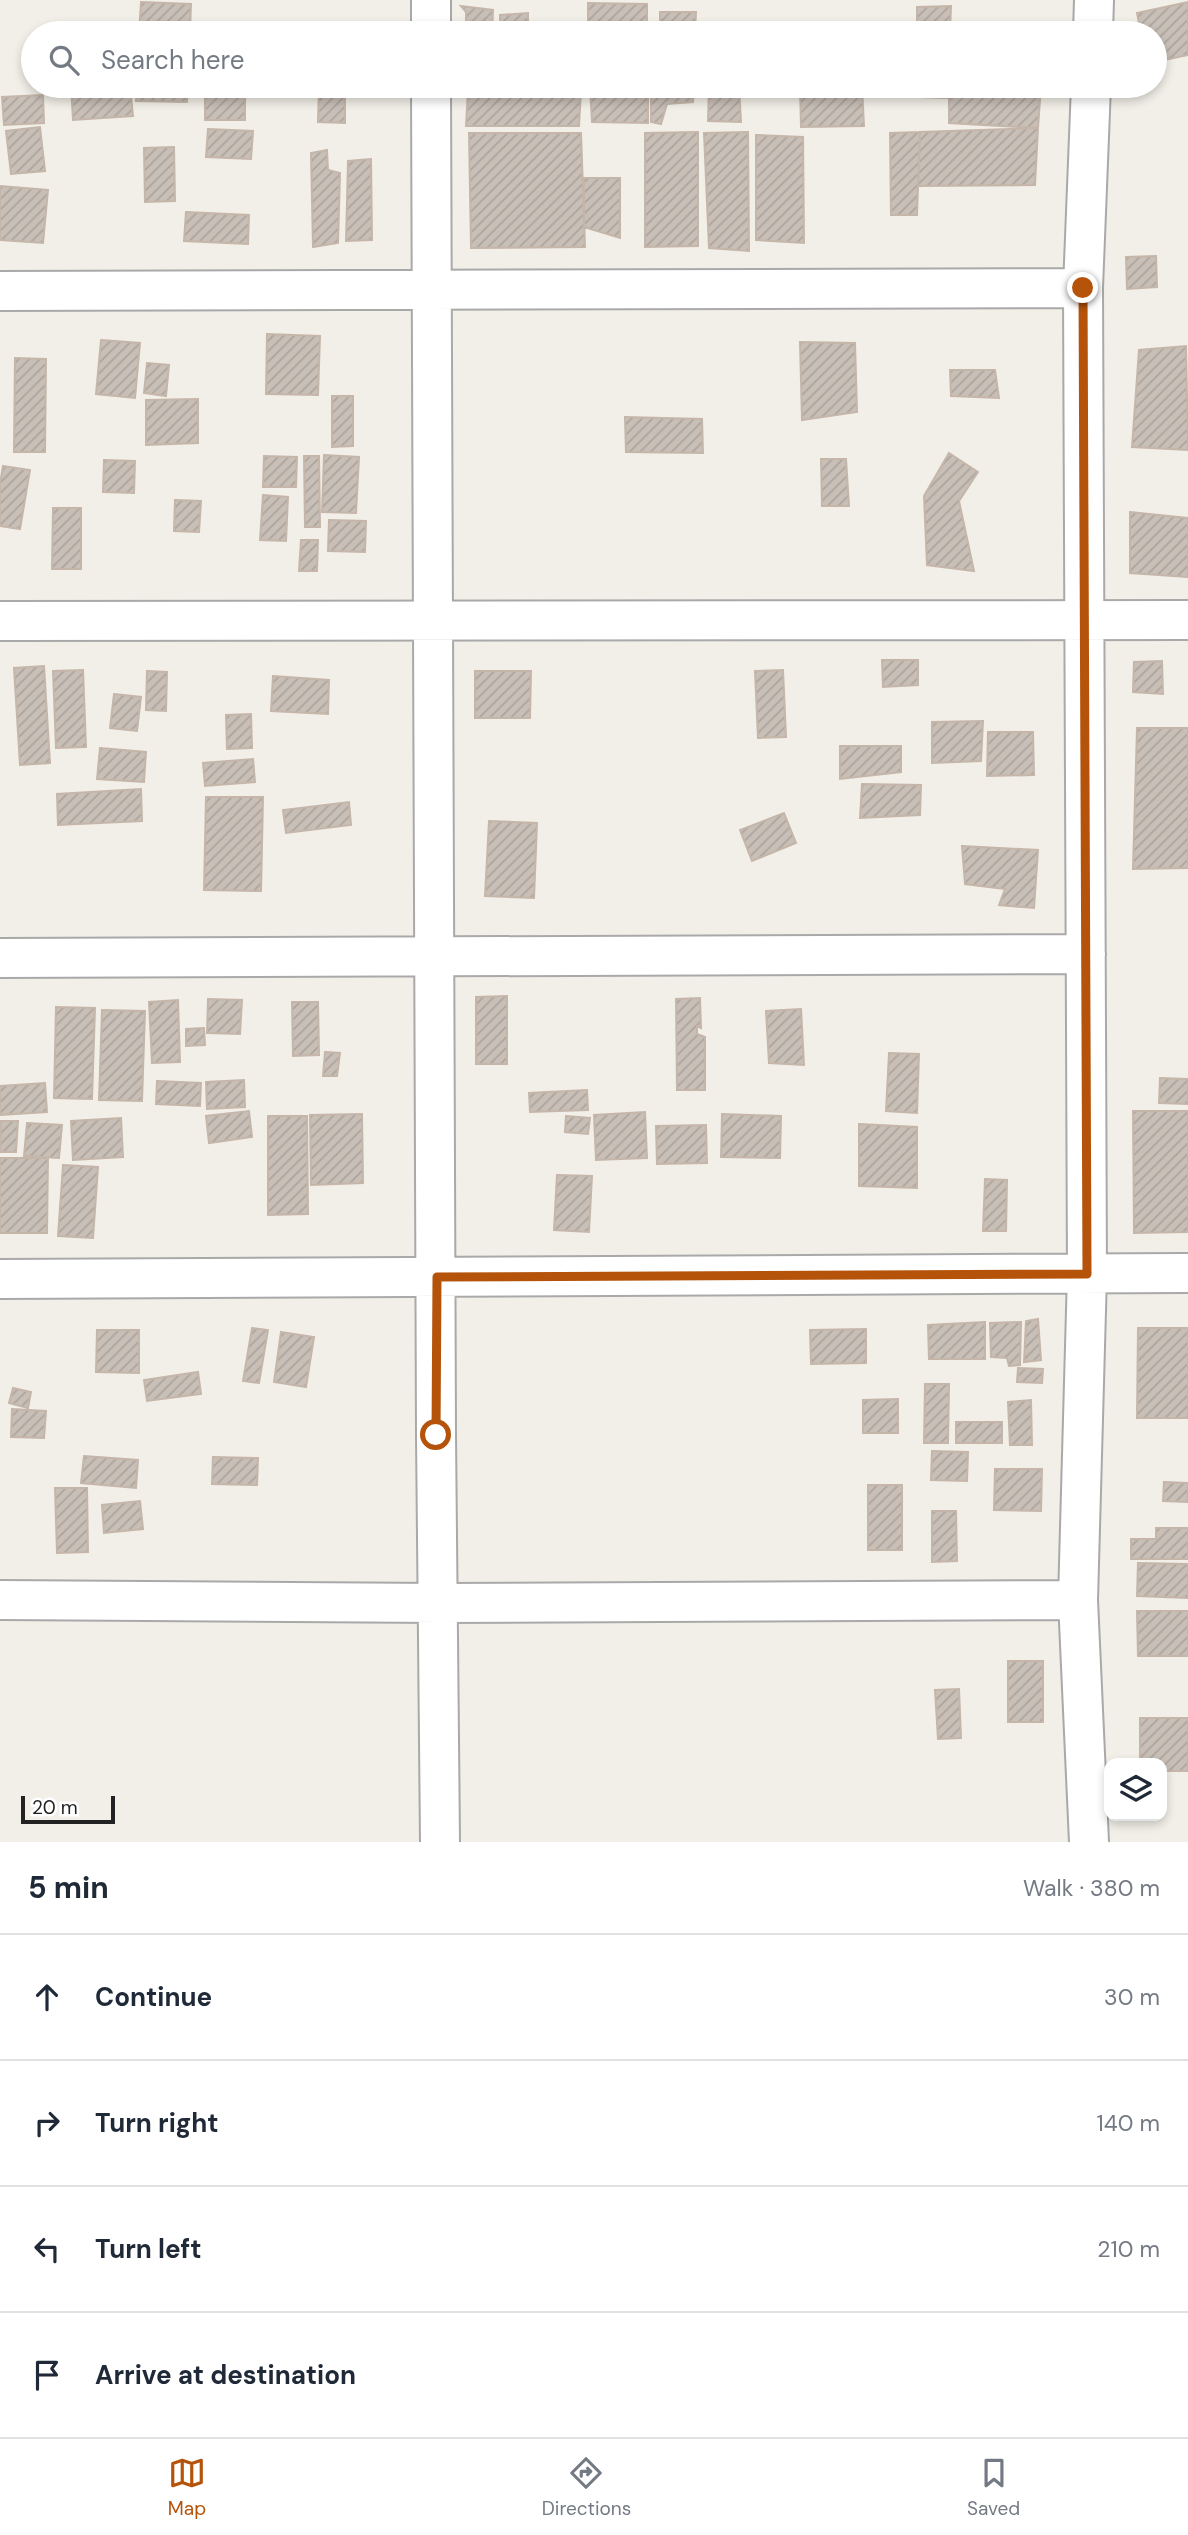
<!DOCTYPE html>
<html lang="en">
<head>
<meta charset="utf-8">
<style>
  body { margin:0; font-family:"DM Sans",sans-serif; background:#f2f2f3; color:#1f2937 }
  .controls { position:absolute; right:21px; bottom:21px; display:grid; overflow:hidden; border-radius:14px; box-shadow:0 4px 10px #0003 }
  .controls button { width:63px; height:63px; display:grid; place-items:center; padding:0; border:0; border-bottom:2px solid #e0e1e3; background:#fff; color:#1f2937; font:35px sans-serif }
  .scale { position:absolute; left:21px; bottom:18px; width:94px; box-sizing:border-box; padding-left:7px; border:4px solid #222; border-top:0; font-size:19px; line-height:24px; white-space:nowrap; color:#222; -webkit-text-stroke:5px #fff; paint-order:stroke }
  .stop { position:absolute; width:21px; height:21px; margin:-16px; border:5px solid #b45309; border-radius:50%; background:#fff }
  .stop.end { background:#b45309; border-color:#fff; box-shadow:0 2px 7px #0008 }
  .list { margin:0; padding:0; list-style:none }
  h2 { display:flex; justify-content:space-between; align-items:center; height:91px; margin:0; padding:0 28px; font-size:30px }
  h2 small { font-size:23px; font-weight:400; color:#747a83 }
  .list li { display:grid; grid-template-columns:46px 1fr auto; gap:21px; align-items:center; box-sizing:border-box; height:126px; padding:0 28px; border-top:2px solid #e0e1e3 }
  .list b { display:block; font-size:26px; white-space:nowrap }
  .list em { font-size:23px; font-style:normal; color:#747a83 }
  .icon { flex:none; width:38px; height:38px; fill:none; stroke:currentColor; stroke-width:2; stroke-linecap:round; stroke-linejoin:round }
  .map { position:relative; flex:none; width:1188px; height:1842px; overflow:hidden }
  .search { position:absolute; background:#fff; box-shadow:0 4px 10px #0003; left:21px; right:21px; top:21px; height:77px; display:flex; align-items:center; gap:18px; box-sizing:border-box; padding:0 24px; border-radius:38px; color:#747a83; font-size:26px }
  .sheet { height:595px; background:#fff }
  nav { display:flex; justify-content:space-around; align-items:center; box-sizing:border-box; height:98px; border-top:2px solid #e0e1e3; background:#fff; font-size:19px; color:#747a83 }
  nav a { display:grid; justify-items:center; gap:4px }
  nav .on { color:#b45309 }
  .map>svg:first-child { display:block }
  .building { fill:url(#building-hatch); stroke:#c5b6a9; stroke-width:2 }
  .lines { fill:none; stroke-linecap:round; stroke-linejoin:round }
  .minor-casing { stroke:#a9a9a9; stroke-width:42 }
  .minor { stroke:#fff; stroke-width:38 }
  .route { stroke:#b45309; stroke-width:9 }
</style>
</head>
<body>
<div class="map">
<svg width="1188" height="1842" viewBox="0 0 1188 1842">
  <defs>
    <pattern id="building-hatch" width="6" height="6" patternUnits="userSpaceOnUse" patternTransform="scale(1.75)"><rect width="6" height="6" fill="#c8bfb7"/><path d="M-1 1l2-2M0 6l6-6M5 7l2-2" fill="none" stroke="#aca49d"/></pattern>
  </defs>
  <rect width="100%" height="100%" fill="#f2efe8"/>
  <path class="building" d="M141,2L191,4L190,33H139Z
    M1188,2V55L1155,62V33H1141L1137,13Z
    M588,3L647,4V33H588Z
    M461,6L493,10L492,33H466V12Z
    M951,6L950,33H917V7Z
    M660,12H696L695,33H660Z
    M528,13V33H500V15Z
    M873,24H916V33H873Z
    M71,86H130L133,116L73,120Z
    M137,86H188L187,102L136,101Z
    M319,86H345V123L318,122Z
    M468,86H490V90H468Z
    M590,86H648V123L592,122Z
    M651,86H694L693,102L667,104L661,124L651,122Z
    M709,86H739L741,122L708,121Z
    M862,86L864,126L801,127L800,88Z
    M918,86H950L949,98L918,97Z
    M974,86H1041L1038,128L949,123V98L974,94Z
    M468,90L581,91L579,126H466Z
    M205,91H245V120H205Z
    M43,95L44,123L4,125L2,97Z
    M40,127L45,171L11,174L6,131Z
    M1038,128L1035,185L918,186L920,132Z
    M208,129L253,131L251,159L206,157Z
    M698,132V246L645,247V133Z
    M748,132L749,251L709,248L704,133Z
    M920,132L917,215H891L890,133Z
    M469,133H581L585,247L471,248Z
    M756,135L803,137L804,243L756,240Z
    M174,147L175,201L145,202L144,148Z
    M327,150L328,170L340,173L338,243L313,247L311,153Z
    M371,159L372,240L346,241L348,161Z
    M584,178H620V238L584,227Z
    M0,186L48,190L43,243L0,240Z
    M186,212L249,215L248,244L184,241Z
    M1156,256L1157,287L1127,289L1126,257Z
    M267,334L320,336L318,395L266,394Z
    M101,340L140,343L135,398L96,394Z
    M800,342L855,343L857,412L802,420Z
    M1186,346L1188,450L1132,447L1139,350Z
    M15,358L46,359L45,452H14Z
    M147,363L169,365L166,396L144,393Z
    M950,370H995L999,398L951,396Z
    M332,396H353V446L332,447Z
    M198,399V443L146,445V400Z
    M625,417L702,419L703,453L626,452Z
    M949,453L978,472L959,501L974,571L927,565L924,496Z
    M324,455L359,457L356,513L322,512Z
    M264,456L297,457L296,487H263Z
    M304,456H319L320,527H305Z
    M821,459H846L849,506H822Z
    M104,460L135,461L134,493L103,492Z
    M3,466L30,470L20,529L0,526V484Z
    M263,495L288,497L286,541L260,540Z
    M175,500L201,501L199,532L174,531Z
    M53,508H81V569H52Z
    M1130,512L1188,518V577L1130,573Z
    M329,520L366,521L365,552L328,551Z
    M301,540H318L317,571H299Z
    M882,660H918V685L883,687Z
    M1162,661L1163,694L1133,692L1134,662Z
    M44,666L50,763L20,765L14,668Z
    M83,670L86,747L56,748L53,671Z
    M783,670L786,737L758,738L755,671Z
    M147,671L167,672L166,711L146,710Z
    M475,671H531L530,718H475Z
    M273,676L329,680L328,714L271,711Z
    M114,694L141,697L137,731L110,728Z
    M251,714L252,748L227,749L226,715Z
    M983,721L981,761L932,763V722Z
    M1137,728H1188V868L1133,869Z
    M988,732H1033L1034,775L987,776Z
    M840,746H901V772L840,779Z
    M100,748L146,752L144,782L97,779Z
    M253,759L255,782L205,786L203,763Z
    M862,784L921,785L920,815L860,818Z
    M141,789L142,821L58,825L57,794Z
    M206,797H263L261,891L204,890Z
    M349,802L351,825L286,833L283,810Z
    M784,813L796,843L752,861L740,830Z
    M489,821L537,823L534,898L485,896Z
    M962,846L1038,850L1034,908L999,905L1005,889L965,884Z
    M507,996V1064H476V997Z
    M700,998L701,1028L697,1026V1034L705,1037V1090H677L676,999Z
    M208,999L242,1000L240,1034L207,1033Z
    M178,1000L180,1062L152,1063L149,1002Z
    M292,1002H318L319,1055L293,1056Z
    M56,1007L95,1008L92,1099L54,1098Z
    M801,1009L804,1065L769,1063L766,1011Z
    M102,1010L145,1011L142,1101L99,1100Z
    M204,1028L205,1045L186,1046V1029Z
    M325,1052L340,1053L337,1076H323Z
    M889,1053L919,1054L917,1113L886,1111Z
    M1160,1078L1188,1079V1104L1159,1103Z
    M244,1080L245,1107L207,1109L206,1082Z
    M157,1081L201,1083L200,1106L156,1104Z
    M45,1083L47,1112L0,1115V1086Z
    M587,1090L588,1110L530,1112L529,1093Z
    M249,1111L252,1137L209,1143L206,1116Z
    M1133,1111H1188V1232L1134,1233Z
    M645,1112L647,1158L596,1160L594,1115Z
    M362,1114L363,1183L311,1185L310,1115Z
    M722,1114L781,1116L780,1158L721,1157Z
    M268,1116H307L308,1214L268,1215Z
    M566,1116L590,1118L588,1134L565,1132Z
    M121,1118L123,1157L73,1160L71,1121Z
    M1,1121H18L16,1152H0Z
    M27,1123L62,1125L59,1158L24,1156Z
    M859,1124L917,1127V1188L859,1186Z
    M706,1125L707,1163L657,1164L656,1126Z
    M0,1158H48L47,1233H0Z
    M63,1165L98,1167L93,1238L58,1236Z
    M557,1175L592,1176L589,1232L554,1230Z
    M985,1179L1007,1180L1006,1231H983Z
    M1038,1319L1041,1360L1024,1362L1026,1321Z
    M985,1322V1359H929L928,1325Z
    M1021,1322L1020,1365L1009,1366L1007,1358L991,1357L990,1323Z
    M252,1328L268,1330L259,1383L243,1381Z
    M1138,1328H1188V1418H1137Z
    M866,1329V1363L811,1364L810,1330Z
    M97,1330H139V1373L96,1372Z
    M281,1332L314,1337L306,1387L274,1382Z
    M1018,1368L1043,1369L1042,1383L1017,1382Z
    M198,1372L201,1394L147,1401L144,1380Z
    M925,1384H949L948,1443H924Z
    M13,1388L31,1392L28,1408L9,1403Z
    M898,1399V1433H863V1400Z
    M1031,1400L1032,1445H1010L1008,1402Z
    M12,1409L46,1411L44,1438L11,1437Z
    M956,1422H1002V1443H956Z
    M932,1451L968,1452L967,1481L931,1480Z
    M84,1456L138,1460L136,1488L81,1483Z
    M213,1457L258,1458L257,1485L212,1484Z
    M995,1469H1042L1041,1511L994,1510Z
    M1164,1482L1188,1483V1502L1163,1501Z
    M868,1485H902V1550H868Z
    M55,1488H87L88,1552L57,1553Z
    M140,1501L143,1529L104,1533L102,1505Z
    M932,1511H956L957,1561L932,1562Z
    M1156,1528H1188V1559H1131V1539H1156Z
    M1138,1563L1188,1564V1598L1137,1596Z
    M1137,1611H1188V1656H1138Z
    M1008,1661H1043V1722H1008Z
    M959,1689L961,1738L938,1739L935,1690Z
    M1140,1718H1188V1771H1162V1763H1140Z"/>
  <g class="lines">
    <defs>
      <path id="minor" d="M431,0V33
        M1093,33L1094,0
        M431,86L436,1435L440,1842
        M0,291L1083,288
        M0,621L1188,620
        M0,958L1086,954
        M0,1279L1188,1273
        M0,1600L439,1603L1078,1600
        M1089,1842L1078,1600L1087,1274L1083,288L1091,86"/>
    </defs>
    <use href="#minor" class="minor-casing"/>
    <use href="#minor" class="minor"/>
  </g>
  <g class="lines">
    <path class="route" d="M436,1435L437,1277L1087,1274L1083,288"/>
  </g>
</svg>
<div class="controls">
<button><svg class="icon" aria-label="layers" viewBox="0 0 24 24"><path d="M12 4l9 5-9 5-9-5zM3 14l9 5 9-5"/></svg></button>
</div>
<div class="scale">20 m</div>
<div class="stop" style="left:436px;top:1435px"></div>
<div class="stop end" style="left:1083px;top:288px"></div>
<div class="search"><svg class="icon" aria-label="search" viewBox="0 0 24 24"><circle cx="10" cy="10" r="6"/><path d="M15 15l6 6"/></svg>Search here</div>
</div>
<section class="sheet">
<h2>5 min<small>Walk · 380 m</small></h2>
<ul class="list">
<li><svg class="icon" aria-label="ahead" viewBox="0 0 24 24"><path d="M12 20V5M6 11l6-6 6 6"/></svg><div><b>Continue</b></div><em>30 m</em></li>
<li><svg class="icon" aria-label="right" viewBox="0 0 24 24"><path d="M7 20v-9h11M14 6l5 5-5 5"/></svg><div><b>Turn right</b></div><em>140 m</em></li>
<li><svg class="icon" aria-label="left" viewBox="0 0 24 24"><path d="M17 20v-9H6M10 6l-5 5 5 5"/></svg><div><b>Turn left</b></div><em>210 m</em></li>
<li><svg class="icon" aria-label="arrive" viewBox="0 0 24 24"><path d="M6 21V4h12l-3 4 3 4H6"/></svg><div><b>Arrive at destination</b></div></li>
</ul>
</section>
<nav>
<a class="on"><svg class="icon" aria-label="map" viewBox="0 0 24 24"><path d="M3 6l6-2 6 2 6-2v14l-6 2-6-2-6 2zM9 4v14M15 6v14"/></svg>Map</a>
<a><svg class="icon" aria-label="directions" viewBox="0 0 24 24"><path d="M12 3l9 9-9 9-9-9zM9 14v-3h6M13 9l2 2-2 2"/></svg>Directions</a>
<a><svg class="icon" aria-label="saved" viewBox="0 0 24 24"><path d="M7 4h10v16l-5-4-5 4z"/></svg>Saved</a>
</nav>
</body>
</html>
